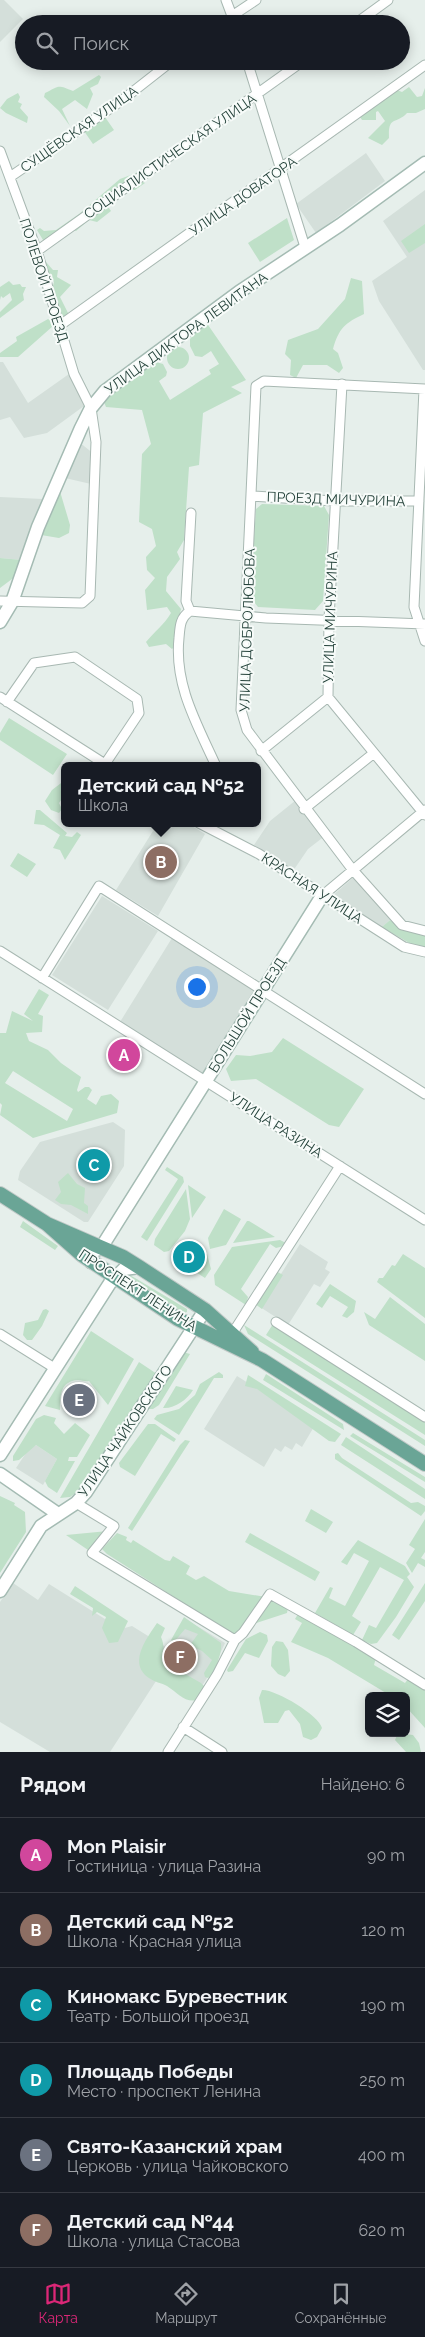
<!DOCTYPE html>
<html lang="ru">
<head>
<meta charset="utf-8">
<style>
  body { margin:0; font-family:Raleway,sans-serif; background:#242831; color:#f1f3f6 }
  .controls { position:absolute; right:15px; bottom:15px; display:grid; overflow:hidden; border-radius:8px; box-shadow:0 2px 12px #0003 }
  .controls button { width:45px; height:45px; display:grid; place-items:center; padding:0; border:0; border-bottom:1px solid #363941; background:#171b24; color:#f1f3f6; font:25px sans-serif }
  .you { position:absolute; left:196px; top:986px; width:18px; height:18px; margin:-12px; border:4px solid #fff; border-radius:50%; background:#1a73e8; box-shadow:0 0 0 8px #1a73e833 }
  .badge { display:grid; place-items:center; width:32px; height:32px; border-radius:50%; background:#db2777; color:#fff; font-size:16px; font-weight:700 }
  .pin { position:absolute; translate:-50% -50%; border:2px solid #fff; box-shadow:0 1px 5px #0006 }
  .popup { position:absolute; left:61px; top:762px; width:200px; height:65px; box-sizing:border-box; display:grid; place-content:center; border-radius:8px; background:#171b24; filter:drop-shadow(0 1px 4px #0005); font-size:16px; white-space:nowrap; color:#9ea1a6 }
  .popup b { font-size:19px; color:#f1f3f6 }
  .popup::after { content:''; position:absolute; left:50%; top:100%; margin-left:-10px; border:10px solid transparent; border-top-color:#171b24 }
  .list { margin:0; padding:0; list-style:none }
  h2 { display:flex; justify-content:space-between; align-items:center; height:65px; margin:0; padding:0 20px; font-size:21px }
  h2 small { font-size:16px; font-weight:400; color:#9ea1a6 }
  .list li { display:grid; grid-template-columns:32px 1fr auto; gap:15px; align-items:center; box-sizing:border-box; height:75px; padding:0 20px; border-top:1px solid #363941 }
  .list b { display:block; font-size:19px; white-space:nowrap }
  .list p { margin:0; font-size:16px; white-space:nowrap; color:#9ea1a6 }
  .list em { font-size:16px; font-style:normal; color:#9ea1a6 }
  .icon { flex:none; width:28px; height:28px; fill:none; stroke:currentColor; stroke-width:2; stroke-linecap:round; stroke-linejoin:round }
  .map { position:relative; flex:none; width:425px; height:1752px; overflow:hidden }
  .search { position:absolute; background:#171b24; box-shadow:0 2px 12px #0003; left:15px; right:15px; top:15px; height:55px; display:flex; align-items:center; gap:12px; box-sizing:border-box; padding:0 18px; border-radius:28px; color:#9ea1a6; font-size:19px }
  .sheet { height:515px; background:#171b24 }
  nav { display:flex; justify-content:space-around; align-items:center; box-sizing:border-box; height:70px; border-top:1px solid #363941; background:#171b24; font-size:14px; color:#9ea1a6 }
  nav a { display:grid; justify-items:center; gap:2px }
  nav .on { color:#db2777 }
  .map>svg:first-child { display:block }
  .built { fill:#d4dfda }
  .green { fill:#bfe0c8; fill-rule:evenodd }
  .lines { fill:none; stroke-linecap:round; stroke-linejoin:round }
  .street-casing { stroke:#a8b8b2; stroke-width:11 }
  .secondary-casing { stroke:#a4bbb3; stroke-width:15 }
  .primary-casing { stroke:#c2cac8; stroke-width:16 }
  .street { stroke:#fff; stroke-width:9 }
  .secondary { stroke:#fff; stroke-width:12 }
  .primary { stroke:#6aa596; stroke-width:14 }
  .labels { text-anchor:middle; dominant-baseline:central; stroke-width:4; stroke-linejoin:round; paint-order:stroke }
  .street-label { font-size:14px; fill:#24423a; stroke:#f7fbf9 }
</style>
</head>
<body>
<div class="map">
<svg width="425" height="1752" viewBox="0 0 425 1752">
  <rect width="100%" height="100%" fill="#e6efeb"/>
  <path class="built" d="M0,0H4L23,19L0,42Z
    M366,153L385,181L316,233L296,204Z
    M425,190V370H423L379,301L372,281L407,257L383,221Z
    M0,362H3L28,403L69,374L84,406L47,433L24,438L10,417L0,420Z
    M79,442L94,454L91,484L65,478Z
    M0,497L43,499L22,560L0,558Z
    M301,796L330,832L308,849L293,871L254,845L270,821Z
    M158,823H187L205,834L158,916L116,890Z
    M355,876L393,917L379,930L331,897Z
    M102,896L158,931L108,1010L52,975Z
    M172,938L256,990L204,1074L120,1022Z
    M113,1122L125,1130L124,1166L88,1222H84L18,1180L20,1171L40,1142Z
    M300,1244L328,1262L325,1269L330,1272L320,1287L314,1284L288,1325L260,1307Z
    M237,1376L315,1425L302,1447L296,1443L292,1450L285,1446L281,1452L275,1448L264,1467L204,1429Z
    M36,1445L57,1459L43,1485L16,1468L28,1450Z
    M13,1583L38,1600L49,1584L121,1629L132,1626L169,1649L187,1620L225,1643L214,1667L193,1700L158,1678L110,1752H50L0,1722V1602Z"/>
  <path class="green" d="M99,75L101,77L98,84L90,88L93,94L87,109L75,100L62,109L70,126L59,111L44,97L45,93C59,86 57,84 73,91Z
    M409,87L417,97L422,96L425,88V109L416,113H407C396,125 388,115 389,138L382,145L368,138L385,121L378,111L376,112V120H362L360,117L397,90L402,92Z
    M18,93L20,97L18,102L22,104L20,108L28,117L27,123L6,113L0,108L7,99Z
    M105,117L114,130L93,144L84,131Z
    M152,160L155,163L137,179L145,183L135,190H127L107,205L111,211L97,222L89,220L76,231L63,227L58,230L54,242L46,245L37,230L40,228L44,231L56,230L79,214L120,179L136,173Z
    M287,218L294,240L260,262L248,243Z
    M425,224V243L409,253L401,241Z
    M46,262L53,270H58L57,277L71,285L60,297L69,315L64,320L52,290L54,282L45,268Z
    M351,278L362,281L364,314C345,323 339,328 333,349L338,353L343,368L339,373L327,365H303L296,378L290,375L291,360L285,354L288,340L318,329L345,299Z
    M9,281L13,285L20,284L22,287H26L23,294L24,300L0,318V312L12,300L10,293L3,298L1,296L0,300V287Z
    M48,319L53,322V326L18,357H0V353L17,341L16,337Z
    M206,322L246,380L231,387L242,393L203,413L199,465L189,467L184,540L177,552L180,559L167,577L166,591L181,609L176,630L175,646L172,649L166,644L149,647L146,642C154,632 164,625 171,613L167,607L147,610L145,590L155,578L147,570L146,557L156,546L152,529L139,522L142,454L151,444L142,410L106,407L104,402C113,383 138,371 156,362L163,364L167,372L166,376L159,381L170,400L211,374L209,370L219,364L211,351L202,357L195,356L190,346V339Z
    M167 358a11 11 0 1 1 22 0a11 11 0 1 1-22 0Z
    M59,488L70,525L69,533L59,538L41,535Z
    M262,504L324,506L329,515L323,601L315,610L258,607L250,597L256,509Z
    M0,558L22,560L16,576L0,588Z
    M9,718L67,754L53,775L0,740V733Z
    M65,780V795L59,803L62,809L59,813L51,810L45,801L52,790Z
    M36,810H40L67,833L65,836L72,837L77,832L81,835L65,860L60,850L53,848L60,835L44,825L34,824Z
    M18,853L36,864L27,877L10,866Z
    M390,920L403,930L425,936V948L416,947L382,927Z
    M39,989L49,995L38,1014L43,1016L42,1032L26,1033L29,1041L48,1050L61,1063L81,1077L77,1090L78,1092L85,1087H89L92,1090L87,1099L96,1105L101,1096L111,1094L119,1101L117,1113L33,1138L0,1115L2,1105L0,1103V1033H6L12,1011L33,1021L24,1014ZM13,1071L73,1109L67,1121L5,1083Z
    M283,1038L364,1089L339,1127L329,1125L256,1079L231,1081L226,1069L236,1055L250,1056L272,1052Z
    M167,1167L183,1177L184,1182L147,1241L141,1237L178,1179L165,1170Z
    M68,1173L77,1184L85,1188L84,1203L88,1206V1214L71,1205L61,1204L55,1200L61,1192L58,1182Z
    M188,1185L206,1197L192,1218Z
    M186,1189L190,1219L185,1231L169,1251L164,1252L154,1245L155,1239Z
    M224,1209L241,1219L226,1245L210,1249L208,1238Z
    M23,1221L58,1246L55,1250L20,1227Z
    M247,1221H249L275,1237L233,1243Z
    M280,1240L286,1243L284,1246L276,1248L270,1244L241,1289L248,1297L246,1305L215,1285L214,1275L232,1247Z
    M207,1254L211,1269L205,1278L191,1269L193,1259Z
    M403,1254L425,1268V1318L377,1282L379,1278H383L392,1265L395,1266Z
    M276,1271L283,1275L262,1309L255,1304Z
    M130,1275L187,1309V1312L184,1313L130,1278Z
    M330,1284L356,1301L354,1312L347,1318L342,1316L348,1307L330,1296L322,1308L316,1304Z
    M390,1297L425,1324V1361L369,1325L364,1312L375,1319Z
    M46,1309L49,1311L42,1326L32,1340H27L23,1335L25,1323L38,1320L43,1310Z
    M273,1324L425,1420V1435L266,1335Z
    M244,1325L425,1440V1446L248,1334Z
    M91,1331L134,1359L108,1405L89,1381C86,1382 82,1380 78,1380C60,1381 60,1396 60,1410L45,1406Z
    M183,1352L190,1354L159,1405L153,1409H149L147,1407Z
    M139,1362L157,1374L83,1488L70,1497L60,1498Z
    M219,1372L223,1375V1378H214L179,1435L154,1419L157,1415L179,1409L195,1395L200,1384Z
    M266,1374L343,1424L344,1430L263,1380Z
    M248,1375L341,1434L335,1442L329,1441L257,1389L245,1386Z
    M176,1386L193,1390C187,1400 174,1409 163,1408Z
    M44,1415L56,1418L54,1423L64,1434L75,1423L90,1435L77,1457H69L68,1461H75L57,1493L48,1487L45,1481L57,1459L36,1445L19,1460L13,1461V1456L36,1419Z
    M148,1424H155L176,1439L174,1442L161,1434L135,1476L120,1467L119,1463Z
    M353,1433L425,1477V1482L350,1436Z
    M346,1437L425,1489V1499L341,1445Z
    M185,1440L190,1441L132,1531L128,1528L180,1445Z
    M338,1453L342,1458L411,1503L418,1502L425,1506V1511L421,1516L335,1459V1454Z
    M0,1496L15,1503L14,1505L25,1512L26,1532L0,1573Z
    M311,1509L333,1522L326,1533L305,1521Z
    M425,1519V1552L421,1558L425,1560V1567L418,1563L412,1573L406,1563L415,1549L409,1545Z
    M108,1531L91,1552L66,1535Z
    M117,1533L127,1537L126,1540L131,1543L133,1540L165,1560L170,1561L173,1556L190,1566L186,1574L196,1580L204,1576L229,1591L266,1597L243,1628L236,1634L229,1632L107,1554L102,1549Z
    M250,1533L320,1572L315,1581L245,1542Z
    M358,1540L405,1566L410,1574L407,1577L414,1587L396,1617L377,1643L371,1644L362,1640L369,1625L376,1628L404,1580L380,1567L352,1616L361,1622L353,1635L315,1613L330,1587L333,1588L329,1598L345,1606L369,1561L354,1553L347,1565L341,1562Z
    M425,1583V1601L399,1640L392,1635Z
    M75,1586L128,1621L118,1642L109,1643L102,1628L106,1617L97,1612L92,1616L93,1608L70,1594Z
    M271,1601L288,1608L287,1613L253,1624Z
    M298,1614L376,1658L374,1665L405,1683L408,1679L425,1690V1728L406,1707V1696H391L328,1658L291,1642L302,1623L295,1619Z
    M184,1617L221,1643C222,1654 217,1660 216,1671L208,1678L205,1677L204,1673L212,1660L202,1651L190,1645L198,1634L185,1629L174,1642L171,1640Z
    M157,1623L165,1628L161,1637C166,1648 161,1655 164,1662L201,1683L206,1688L198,1700C184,1703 178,1693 167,1686C162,1683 154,1682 149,1678C127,1663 147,1638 157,1623Z
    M260,1632L267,1635L268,1641L259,1658L245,1653L233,1671L228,1672L227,1670L246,1639Z
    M276,1641L283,1642L288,1650L290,1671L285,1677L278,1674L271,1666L272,1647Z
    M262,1690C275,1689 319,1715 322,1728L317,1737L311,1740L303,1737L300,1724L289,1710L285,1711L278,1723H264L259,1698Z
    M398,1733L413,1735L419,1743L421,1752H406L395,1740Z"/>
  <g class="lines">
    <defs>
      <path id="street" d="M226,0L235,24
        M232,16L256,0
        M355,24L388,0
        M247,61L305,247
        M0,151L37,251L74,374L91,408L96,442L90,596L82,603L0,601
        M10,177L121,101L172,61
        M37,251L303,61
        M59,326L425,65
        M342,384L329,619L328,697L425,815
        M424,389L414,607L425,641
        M425,389L264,381L256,386L241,710L247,730L352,869L402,925L425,931
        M252,496L334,501H419
        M190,611L266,618L425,624
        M190,611C180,618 180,626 179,638C174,685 197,724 216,766
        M190,611L186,601L191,513
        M0,697L108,766
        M7,702L34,663L75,657L137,699L139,713L105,764
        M261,751L328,697
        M304,809L374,753
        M199,823L259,854L404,947L425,952
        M322,896L425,810
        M0,951L425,1220
        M42,978L99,886L425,1094
        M276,1322L425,1417
        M0,1334L56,1369
        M232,1334L340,1166
        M76,1503L114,1526L92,1553L235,1640
        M183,1727L222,1752
        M168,1752L217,1675L235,1640L243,1633L270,1594L356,1642L425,1685"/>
      <path id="secondary" d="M0,622L12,602L38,527L81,428L91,408L105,391L239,292L340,225L425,163
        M91,1262L92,1252L101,1248L322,896
        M0,1455L110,1283L124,1269L139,1267
        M0,1474L58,1514
        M0,1591L41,1526L76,1503L86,1492L205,1310"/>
      <path id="primary" d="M0,1194L47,1224L123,1257L139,1267L205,1310L252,1352
        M47,1224L82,1255L178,1319L262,1360L425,1464"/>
    </defs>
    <use href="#street" class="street-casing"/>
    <use href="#secondary" class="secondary-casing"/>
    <use href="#primary" class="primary-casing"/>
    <use href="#street" class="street"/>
    <use href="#secondary" class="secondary"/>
    <use href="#primary" class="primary"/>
  </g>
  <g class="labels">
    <g class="street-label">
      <text transform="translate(79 129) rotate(-35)">СУЩЁВСКАЯ УЛИЦА</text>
      <text transform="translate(170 156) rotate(-35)">СОЦИАЛИСТИЧЕСКАЯ УЛИЦА</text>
      <text transform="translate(243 196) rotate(-35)">УЛИЦА ДОВАТОРА</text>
      <text transform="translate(44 280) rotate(72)">ПОЛЕВОЙ ПРОЕЗД</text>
      <text transform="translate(186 333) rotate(-36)">УЛИЦА ДИКТОРА ЛЕВИТАНА</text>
      <text transform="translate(336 499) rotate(2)">ПРОЕЗД МИЧУРИНА</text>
      <text transform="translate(330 617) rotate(-88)">УЛИЦА МИЧУРИНА</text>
      <text transform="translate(247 630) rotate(-88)">УЛИЦА ДОБРОЛЮБОВА</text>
      <text transform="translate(312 888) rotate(33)">КРАСНАЯ УЛИЦА</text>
      <text transform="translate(247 1015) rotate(-58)">БОЛЬШОЙ ПРОЕЗД</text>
      <text transform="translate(276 1125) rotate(33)">УЛИЦА РАЗИНА</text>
      <text transform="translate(138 1290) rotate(33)">ПРОСПЕКТ ЛЕНИНА</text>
      <text transform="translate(125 1431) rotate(-56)">УЛИЦА ЧАЙКОВСКОГО</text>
    </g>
  </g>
</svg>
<div class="controls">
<button><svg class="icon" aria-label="layers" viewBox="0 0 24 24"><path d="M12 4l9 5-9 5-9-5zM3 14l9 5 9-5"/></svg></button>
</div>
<div class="you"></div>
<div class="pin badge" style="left:124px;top:1055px;background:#d1479c">A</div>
<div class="pin badge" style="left:161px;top:862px;background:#8d6e63">B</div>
<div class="popup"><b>Детский сад №52</b>Школа</div>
<div class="pin badge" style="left:94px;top:1165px;background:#0f9aa8">C</div>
<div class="pin badge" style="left:189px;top:1257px;background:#0f9aa8">D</div>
<div class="pin badge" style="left:79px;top:1400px;background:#6b7280">E</div>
<div class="pin badge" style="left:180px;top:1657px;background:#8d6e63">F</div>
<div class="search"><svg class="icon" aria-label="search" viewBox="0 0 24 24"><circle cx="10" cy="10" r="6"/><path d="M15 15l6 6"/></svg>Поиск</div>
</div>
<section class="sheet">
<h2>Рядом<small>Найдено: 6</small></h2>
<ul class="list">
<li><span class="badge" style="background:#d1479c">A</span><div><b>Mon Plaisir</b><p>Гостиница · улица Разина</p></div><em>90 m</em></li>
<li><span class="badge" style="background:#8d6e63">B</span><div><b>Детский сад №52</b><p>Школа · Красная улица</p></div><em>120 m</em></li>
<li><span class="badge" style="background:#0f9aa8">C</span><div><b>Киномакс Буревестник</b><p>Театр · Большой проезд</p></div><em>190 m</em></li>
<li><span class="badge" style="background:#0f9aa8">D</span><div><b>Площадь Победы</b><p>Место · проспект Ленина</p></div><em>250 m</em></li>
<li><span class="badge" style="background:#6b7280">E</span><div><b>Свято-Казанский храм</b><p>Церковь · улица Чайковского</p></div><em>400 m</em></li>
<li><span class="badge" style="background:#8d6e63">F</span><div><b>Детский сад №44</b><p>Школа · улица Стасова</p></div><em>620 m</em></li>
</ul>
</section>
<nav>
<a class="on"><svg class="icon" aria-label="map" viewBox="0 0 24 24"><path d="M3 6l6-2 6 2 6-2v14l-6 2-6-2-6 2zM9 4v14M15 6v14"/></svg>Карта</a>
<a><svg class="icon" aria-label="directions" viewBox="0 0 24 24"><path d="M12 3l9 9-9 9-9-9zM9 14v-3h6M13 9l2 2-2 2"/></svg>Маршрут</a>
<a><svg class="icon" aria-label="saved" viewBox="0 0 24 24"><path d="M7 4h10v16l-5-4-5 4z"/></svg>Сохранённые</a>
</nav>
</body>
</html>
